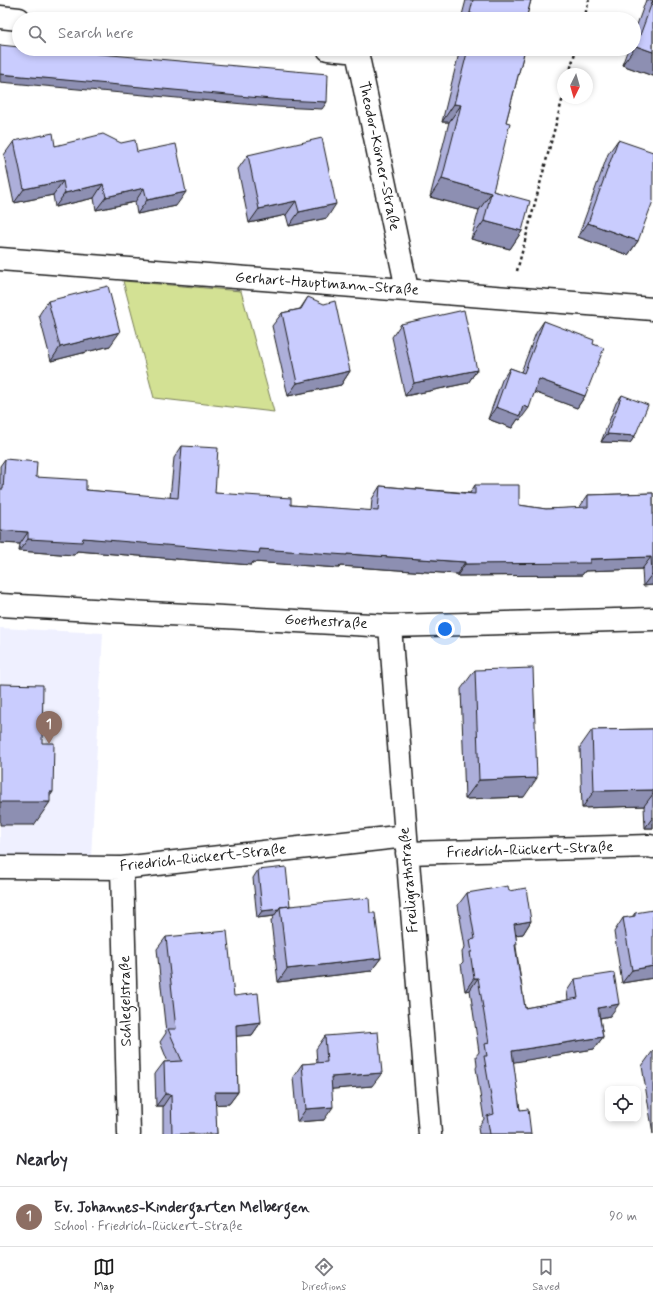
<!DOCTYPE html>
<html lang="en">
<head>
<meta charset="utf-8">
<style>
  body { margin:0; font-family:Mynerve,sans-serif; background:#f7f7f7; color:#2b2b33 }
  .controls { position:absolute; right:12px; bottom:12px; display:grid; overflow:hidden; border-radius:8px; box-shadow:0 2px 6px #0003 }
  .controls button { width:36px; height:36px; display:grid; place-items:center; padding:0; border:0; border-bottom:1px solid #e1e1e2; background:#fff; color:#2b2b33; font:20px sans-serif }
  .compass { position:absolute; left:557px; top:68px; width:36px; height:36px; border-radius:50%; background:#fff; box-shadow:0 2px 6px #0003; rotate:185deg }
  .you { position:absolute; left:445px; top:629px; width:14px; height:14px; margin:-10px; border:3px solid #fff; border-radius:50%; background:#1a73e8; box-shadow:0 0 0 6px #1a73e833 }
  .badge { display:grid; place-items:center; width:26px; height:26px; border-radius:50%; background:#1c1c1c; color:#fff; font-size:13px; font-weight:700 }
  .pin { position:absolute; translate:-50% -33px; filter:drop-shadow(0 1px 2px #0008) }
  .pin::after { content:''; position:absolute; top:21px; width:14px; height:12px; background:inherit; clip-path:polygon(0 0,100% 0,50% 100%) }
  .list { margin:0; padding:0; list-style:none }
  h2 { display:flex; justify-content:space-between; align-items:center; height:52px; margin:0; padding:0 16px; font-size:17px }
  h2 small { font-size:13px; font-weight:400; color:#7c7c81 }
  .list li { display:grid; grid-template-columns:26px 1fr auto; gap:12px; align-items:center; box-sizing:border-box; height:60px; padding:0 16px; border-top:1px solid #e1e1e2 }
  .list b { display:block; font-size:15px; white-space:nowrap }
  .list p { margin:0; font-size:13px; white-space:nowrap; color:#7c7c81 }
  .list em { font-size:13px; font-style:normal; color:#7c7c81 }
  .icon { flex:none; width:22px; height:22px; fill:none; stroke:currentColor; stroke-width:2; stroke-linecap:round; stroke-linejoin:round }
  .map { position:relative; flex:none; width:653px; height:1134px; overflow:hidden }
  .search { position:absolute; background:#fff; box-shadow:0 2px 6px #0003; left:12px; right:12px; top:12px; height:44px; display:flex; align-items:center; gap:10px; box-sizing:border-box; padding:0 14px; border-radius:22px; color:#7c7c81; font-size:15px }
  .sheet { height:112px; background:#fff }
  nav { display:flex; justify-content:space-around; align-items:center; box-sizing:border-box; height:56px; border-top:1px solid #e1e1e2; background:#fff; font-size:11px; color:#7c7c81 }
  nav a { display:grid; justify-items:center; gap:2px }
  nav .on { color:#1c1c1c }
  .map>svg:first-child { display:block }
  .built { fill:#eff0ff }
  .green { fill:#d3e194; stroke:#787e58 }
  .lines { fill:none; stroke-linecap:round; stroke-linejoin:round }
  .minor-casing { stroke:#1c1c1c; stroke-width:25 }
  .path { stroke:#1c1c1c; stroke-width:2.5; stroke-dasharray:3 3; stroke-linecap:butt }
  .minor { stroke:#fff; stroke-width:22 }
  .wall { fill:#adafda; stroke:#1c1c1c }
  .shaded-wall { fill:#8d8fb2; stroke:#1c1c1c }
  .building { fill:#c9ccfe; stroke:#1c1c1c }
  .labels { text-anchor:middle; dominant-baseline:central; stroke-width:3; stroke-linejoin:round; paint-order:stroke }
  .street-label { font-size:15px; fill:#1c1c1c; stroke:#fff }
</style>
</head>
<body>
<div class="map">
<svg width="653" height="1134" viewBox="0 0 653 1134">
  <rect width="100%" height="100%" fill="#fff"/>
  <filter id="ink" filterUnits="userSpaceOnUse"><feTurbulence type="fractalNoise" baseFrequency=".025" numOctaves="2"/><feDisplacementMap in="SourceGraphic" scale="8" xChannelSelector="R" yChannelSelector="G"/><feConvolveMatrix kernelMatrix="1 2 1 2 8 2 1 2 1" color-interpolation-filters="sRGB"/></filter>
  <g filter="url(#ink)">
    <path class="built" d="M0,628L103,633L91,858L0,855Z"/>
    <path class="green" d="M123,281L241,291L274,412L154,398Z"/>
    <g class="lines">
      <defs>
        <path id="minor" d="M0,17L19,19
          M328,49L357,52L407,289
          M0,259L653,309
          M0,605L390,626L653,619
          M390,626L406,836L430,1134
          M407,853L650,846L653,847
          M0,867L122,868L406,836
          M122,868L129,1134"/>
      </defs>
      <use href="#minor" class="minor-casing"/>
      <path class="path" d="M584,19L589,0
        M569,74L576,49
        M517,271L563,97"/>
      <use href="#minor" class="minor"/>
    </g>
    <path class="wall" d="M466,0H531L526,19H461Z
      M646,0H653V76L622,65L628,49H634V33Z
      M460,49H525L506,122L493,191L522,231L510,249L471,239L479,210L430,197L449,122H442Z
      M618,140L638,241L628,255L578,237L608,154Z
      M14,141L55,146L137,152L176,206L137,214L135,202L96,210L94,198L55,207L53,195L14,203L4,155Z
      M248,155L327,218L289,226L286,215L249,223L238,169Z
      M308,297L350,371L341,385L288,396L272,326L282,313L300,309Z
      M48,301L110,346L51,361L39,315Z
      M544,321L593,344L585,396L577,408L535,392L520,420L518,419L512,428L488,419L502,380L510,368L521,372L536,333Z
      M401,324L477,370L468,383L405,396L392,337Z
      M622,395L635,436L630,443L601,442L616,403Z
      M182,446L215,493L291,505L371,511L372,499L380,486L470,493L475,485L519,505L546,509L579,508L588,495L653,493V585L643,586L642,569L585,571L582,575L457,576V574L340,566L339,568L253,562L251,565L77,551L74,555L19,551L20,544L0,543V466L5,459L36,477L86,490L170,498L174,458Z
      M475,670L524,797L465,799L461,689Z
      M653,729V828H645L644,806L582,808L580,747L592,730Z
      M258,870L290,906L370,913L381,958L371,971L278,982L271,921L274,916L257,918L253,878Z
      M509,891L531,921L523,934L516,935V947L525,1008L568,1000L567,991L575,979L610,1016L600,1018L603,1037L594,1049L513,1062L520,1110L531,1134H479L478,1128L484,1119L476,1068L477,1066L476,1056L479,1052L470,990L465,991L461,964L463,962L462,952L465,947L458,905L467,893Z
      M635,913L653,978L622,983L614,932L623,918L632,917Z
      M166,937L234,996L261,1022L252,1035L236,1036L238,1092L229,1104H215L217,1134H163V1106H156L155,1074L164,1062H168L160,1042L166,1033L157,949Z
      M325,1036L372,1086L332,1089L324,1120L297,1122L293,1077L302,1064L317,1063L316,1049Z
      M653,1051V1134L642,1066L652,1052Z"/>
    <path class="shaded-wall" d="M470,13L477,16L474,19H466Z
      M636,46L653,52V76L622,65Z
      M0,74L327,102L322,109L277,107L0,82Z
      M454,104L461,105L449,122H442Z
      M442,179L491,193L479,210L430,197Z
      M63,181L53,195L14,203L24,189Z
      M103,184L94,198L55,207L65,193Z
      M144,188L135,202L96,210L106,197Z
      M186,192L176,206L137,214L147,200Z
      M296,201L286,215L249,223L259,209Z
      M336,204L327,218L289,226L299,212Z
      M484,221L522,231L510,249L471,239Z
      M588,223L638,241L628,255L578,237Z
      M120,332L110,346L51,361L60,347Z
      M477,370L468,383L405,396L414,383Z
      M350,371L341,385L288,396L297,383Z
      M539,379L585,396L577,408L531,391Z
      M523,406L529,408L520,420L518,419L512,428L488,419L496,407Z
      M607,434L635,436L630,443L601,442Z
      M0,530L28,532L20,544L0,543Z
      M83,538L260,549L347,554L465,562L457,574L340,566L339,568L253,562L251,565L77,551L74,555L19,551L28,539Z
      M651,557L642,569L585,571L582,575L457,576L465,564Z
      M652,574H653V585L643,586Z
      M537,778L524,797L465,799L479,780Z
      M653,790V794L644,806L582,808L594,791Z
      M50,792H53L46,802H50L34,825H0V802Z
      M653,817V828H645Z
      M279,909L274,916L257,918L262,911Z
      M531,921L523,934L506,936L514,924Z
      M381,958L371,971L278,982L287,969Z
      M653,966V978L622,983L632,970Z
      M474,978H478L470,990L465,991Z
      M619,1004L610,1016L589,1020L598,1008Z
      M261,1022L252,1035L227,1037L236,1025Z
      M603,1037L594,1049L503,1064L512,1051Z
      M382,1073L372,1086L322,1090L331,1077Z
      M215,1092H238L229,1104L206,1105Z
      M165,1094H171L163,1106H156Z
      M333,1107L324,1120L297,1122L306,1109Z"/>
    <path class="building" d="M473,0H531L526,19H476L477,16L470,13Z
      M653,0V52L636,46Z
      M0,45L19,47V49H43L328,74L327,102L282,100L0,74Z
      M468,49H525L506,122L510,123L493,191L530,201L522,231L484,221L491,193L442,179L461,105L454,104Z
      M53,133L55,146L103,134L121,143L135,140L137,152L176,144L186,192L147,200L144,188L106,197L103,184L65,193L63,181L24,189L14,141Z
      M322,138L336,204L299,212L296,201L259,209L248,155Z
      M618,140L653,152V201L638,241L588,223Z
      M108,286L120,332L60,347L48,301Z
      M308,297L324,304L335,301L350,371L297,383L282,313L301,309Z
      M464,310L477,370L414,383L401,324Z
      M544,321L594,340L593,344L604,348L585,396L539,379L529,408L523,406L520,416L496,407L510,368L524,373Z
      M622,395L648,405L635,436L607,434Z
      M182,446L218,448L215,493L291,498V505L378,511L380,486L475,494V485H519V505L546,509L588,507V495L653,493V574H652L651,557L590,559V563L465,564V562L347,554V555L260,549L259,553L83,538L82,542L28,539V532L0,530V489H3L5,459L37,462L36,477L86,480V490L178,498Z
      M533,668L537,778L479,780L475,670Z
      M0,684L43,685L42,743H54L53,792H50V802H0Z
      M653,729V790L594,791L592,730Z
      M286,867L290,906L280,907L279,909L262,911L258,870Z
      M508,886L509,891L526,888L531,921L514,924L517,944L515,945L525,1008L578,998L575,979L614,973L619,1004L598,1008L603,1037L512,1051L520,1110L528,1109L531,1134H490L487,1116L494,1114L484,1056H487L485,1044L489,1043L478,978H474L470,952H472L470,940L475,939L467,893Z
      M369,898L370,913H375L381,958L287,969L280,907Z
      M653,910V966L632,970L623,918L635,916V913Z
      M227,931L234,996L258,993L261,1022L236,1025L238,1092H215L217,1134H172L171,1094H165L164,1062L182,1061L168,1029H176L166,937Z
      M378,1032L382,1073L331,1077L333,1107L306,1109L302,1064L327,1062L325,1036Z"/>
  </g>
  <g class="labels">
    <g class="street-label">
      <text transform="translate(379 156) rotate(78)">Theodor-Körner-Straße</text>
      <text transform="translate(327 284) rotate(4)">Gerhart-Hauptmann-Straße</text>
      <text transform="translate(326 622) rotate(3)">Goethestraße</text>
      <text transform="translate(530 850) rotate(-2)">Friedrich-Rückert-Straße</text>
      <text transform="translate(203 858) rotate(-6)">Friedrich-Rückert-Straße</text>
      <text transform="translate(409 880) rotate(-95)">Freiligrathstraße</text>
      <text transform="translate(126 1001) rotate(-91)">Schlegelstraße</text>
    </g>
  </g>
</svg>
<div class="controls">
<button><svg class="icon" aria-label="locate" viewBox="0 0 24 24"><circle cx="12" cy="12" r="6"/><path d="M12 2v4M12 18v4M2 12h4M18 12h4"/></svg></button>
</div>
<svg class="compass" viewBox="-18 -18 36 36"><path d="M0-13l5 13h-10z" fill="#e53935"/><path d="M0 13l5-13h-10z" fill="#7c7c81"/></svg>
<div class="you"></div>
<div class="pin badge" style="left:49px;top:744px;background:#8d6e63">1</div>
<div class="search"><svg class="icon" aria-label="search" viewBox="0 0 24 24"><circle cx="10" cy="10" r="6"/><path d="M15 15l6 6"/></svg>Search here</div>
</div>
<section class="sheet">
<h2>Nearby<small></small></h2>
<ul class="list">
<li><span class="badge" style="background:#8d6e63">1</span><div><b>Ev. Johannes-Kindergarten Melbergen</b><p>School · Friedrich-Rückert-Straße</p></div><em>90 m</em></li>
</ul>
</section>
<nav>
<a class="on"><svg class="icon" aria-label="map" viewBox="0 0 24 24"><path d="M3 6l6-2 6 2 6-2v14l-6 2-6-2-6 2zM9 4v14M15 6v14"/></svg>Map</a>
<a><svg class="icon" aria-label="directions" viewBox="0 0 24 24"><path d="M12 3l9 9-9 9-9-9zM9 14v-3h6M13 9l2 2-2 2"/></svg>Directions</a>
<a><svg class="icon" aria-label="saved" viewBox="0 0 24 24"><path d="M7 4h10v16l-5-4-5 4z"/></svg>Saved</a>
</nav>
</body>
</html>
